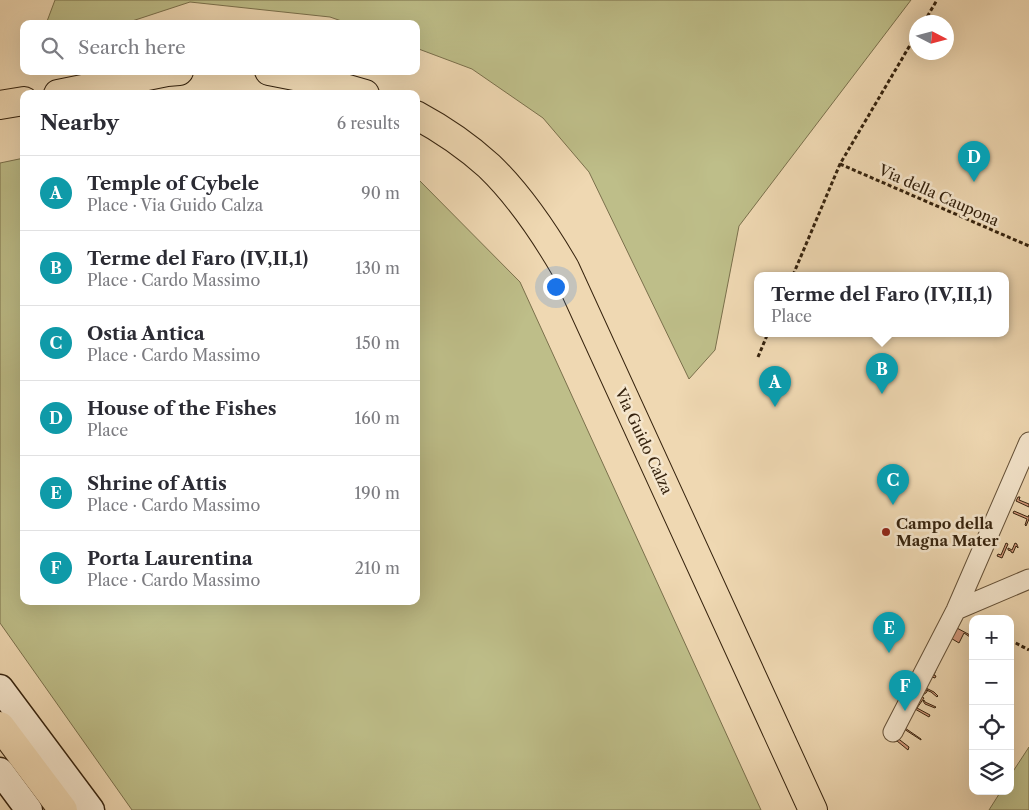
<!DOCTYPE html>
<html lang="en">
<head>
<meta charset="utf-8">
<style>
  body { margin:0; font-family:"Libre Caslon Text",serif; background:#f2f2f3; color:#2b2b33 }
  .controls { position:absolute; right:15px; bottom:15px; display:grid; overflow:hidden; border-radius:10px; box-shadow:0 5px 20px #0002 }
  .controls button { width:45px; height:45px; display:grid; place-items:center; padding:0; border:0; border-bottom:1px solid #e1e1e2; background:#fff; color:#2b2b33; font:25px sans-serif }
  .compass { position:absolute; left:909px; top:15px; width:45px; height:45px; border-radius:50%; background:#fff; box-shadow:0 5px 20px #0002; rotate:96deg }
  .you { position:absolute; left:555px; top:286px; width:18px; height:18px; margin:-12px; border:4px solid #fff; border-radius:50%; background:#1a73e8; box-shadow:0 0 0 8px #1a73e833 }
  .badge { display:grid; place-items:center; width:32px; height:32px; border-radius:50%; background:#111827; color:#fff; font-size:16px; font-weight:700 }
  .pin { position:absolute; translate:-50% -41px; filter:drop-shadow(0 1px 2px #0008) }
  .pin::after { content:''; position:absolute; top:26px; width:18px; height:15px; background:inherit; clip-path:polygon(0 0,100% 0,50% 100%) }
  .popup { position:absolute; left:754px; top:272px; width:255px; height:65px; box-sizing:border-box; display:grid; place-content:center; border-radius:10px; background:#fff; filter:drop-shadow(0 1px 4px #0005); font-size:16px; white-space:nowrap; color:#7c7c81 }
  .popup b { font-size:19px; color:#2b2b33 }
  .popup::after { content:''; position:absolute; left:50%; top:100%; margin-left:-10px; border:10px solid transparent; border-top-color:#fff }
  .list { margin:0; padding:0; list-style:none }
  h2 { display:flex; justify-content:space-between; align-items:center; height:65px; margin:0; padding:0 20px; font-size:21px }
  h2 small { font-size:16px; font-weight:400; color:#7c7c81 }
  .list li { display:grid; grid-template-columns:32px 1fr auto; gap:15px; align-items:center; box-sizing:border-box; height:75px; padding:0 20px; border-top:1px solid #e1e1e2 }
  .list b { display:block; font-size:19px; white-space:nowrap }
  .list p { margin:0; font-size:16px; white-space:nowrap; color:#7c7c81 }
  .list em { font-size:16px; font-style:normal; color:#7c7c81 }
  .icon { flex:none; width:28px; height:28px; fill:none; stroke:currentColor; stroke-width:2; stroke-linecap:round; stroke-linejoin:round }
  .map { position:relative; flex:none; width:1029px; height:810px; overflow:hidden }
  .search { position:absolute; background:#fff; box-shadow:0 5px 20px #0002; left:20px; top:20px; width:400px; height:55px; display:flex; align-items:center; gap:12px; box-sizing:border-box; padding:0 18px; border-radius:10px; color:#7c7c81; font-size:19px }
  .panel { position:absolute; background:#fff; box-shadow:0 5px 20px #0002; left:20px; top:90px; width:400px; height:515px; border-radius:10px }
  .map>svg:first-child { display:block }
  .green { fill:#bebe89; stroke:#7a704c }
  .building { fill:#d5997c; stroke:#36230e }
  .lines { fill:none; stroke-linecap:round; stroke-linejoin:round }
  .street-casing { stroke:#645037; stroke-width:21 }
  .secondary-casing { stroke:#36230e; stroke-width:29 }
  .primary-casing { stroke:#36230e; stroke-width:30 }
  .path { stroke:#36230e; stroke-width:3; stroke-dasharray:4 2.5; stroke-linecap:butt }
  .street { stroke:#f5e6cd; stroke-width:19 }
  .secondary { stroke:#f5e6cd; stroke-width:26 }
  .primary { stroke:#efd8b2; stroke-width:28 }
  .poi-dot { fill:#8f2418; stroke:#f5e6cd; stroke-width:2 }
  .labels { text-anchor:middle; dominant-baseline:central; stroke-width:5; stroke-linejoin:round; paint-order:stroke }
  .street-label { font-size:15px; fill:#36230e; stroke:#f5e6cd }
  .poi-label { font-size:15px; font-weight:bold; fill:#36230e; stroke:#f5e6cd; text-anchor:start }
</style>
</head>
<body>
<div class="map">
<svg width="1029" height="810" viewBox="0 0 1029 810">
  <rect width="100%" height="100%" fill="#efd8b2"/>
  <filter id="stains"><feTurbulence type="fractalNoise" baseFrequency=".004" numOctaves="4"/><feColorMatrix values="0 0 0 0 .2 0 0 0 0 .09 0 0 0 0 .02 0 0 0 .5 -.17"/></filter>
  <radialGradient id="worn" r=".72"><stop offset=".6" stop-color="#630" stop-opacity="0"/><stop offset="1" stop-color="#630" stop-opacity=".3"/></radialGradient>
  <path class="green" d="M55,0H911L739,226L715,350L689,379L589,172L543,118L472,69L416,48V24H350L330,17L190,2L123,24H46Z
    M24,158V601H416V177L520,282L761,810H132L0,623V163Z
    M1029,747V810H989L1001,791H1010V776Z"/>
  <path class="building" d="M1018,497H1020L1019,500L1029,504V507L1016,501Z
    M1014,511L1028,517L1029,515V519L1026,526L1025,525L1027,519L1013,513Z
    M1006,543L1008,544L1002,558L997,556L998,554L1001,555Z
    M1015,543L1017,544V545L1018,547V548L1016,546L1013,553L1011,552V551L1008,550V548L1012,550Z
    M955,627L970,635V637L964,633L959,643L949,637Z
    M932,669L936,670L934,675L936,676L935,678L932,677L926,688L934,692L938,696L937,697L931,692L924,689Z
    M924,690H928L926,693L924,694L922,697L924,698L917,708L930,715L929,717L915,709Z
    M924,700L925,702L936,707L935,708L925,704L923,701Z
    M908,723L905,728L921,739V740L904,729Z
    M896,737L909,747L908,750L897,741L896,742L895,740Z"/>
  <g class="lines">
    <defs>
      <path id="street" d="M956,610L1029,579
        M893,732L956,610L1029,442"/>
      <path id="secondary" d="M0,688L91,810
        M0,771L29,810"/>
      <path id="primary" d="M269,71L320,81L365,94
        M58,94L167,72L179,71
        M0,105L24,101
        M416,115C442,129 467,146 489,166C519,195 544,232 565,268L813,810
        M0,726L63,810"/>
    </defs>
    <use href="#street" class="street-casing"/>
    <use href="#secondary" class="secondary-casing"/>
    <use href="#primary" class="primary-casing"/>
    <path class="path" d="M924,22L937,0
      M840,164L1029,246
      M793,275L840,164L916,35
      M758,357L768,333
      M1010,640L1029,650"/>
    <use href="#street" class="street"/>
    <use href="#secondary" class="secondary"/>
    <use href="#primary" class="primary"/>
  </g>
  <circle class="poi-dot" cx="886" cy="532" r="5"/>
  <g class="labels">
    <g class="street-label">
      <text transform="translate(939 195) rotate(24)">Via della Caupona</text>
      <text transform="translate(644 441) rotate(65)">Via Guido Calza</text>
    </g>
    <g class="poi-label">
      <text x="896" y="523">Campo della<tspan x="896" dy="17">Magna Mater</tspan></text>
    </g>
  </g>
  <rect width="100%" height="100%" filter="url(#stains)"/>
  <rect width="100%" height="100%" fill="url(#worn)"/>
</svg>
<div class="controls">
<button>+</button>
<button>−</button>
<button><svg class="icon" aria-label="locate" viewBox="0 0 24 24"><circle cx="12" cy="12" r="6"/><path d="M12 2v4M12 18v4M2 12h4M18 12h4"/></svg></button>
<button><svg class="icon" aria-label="layers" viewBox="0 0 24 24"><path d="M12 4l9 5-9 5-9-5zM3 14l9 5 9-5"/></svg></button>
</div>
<svg class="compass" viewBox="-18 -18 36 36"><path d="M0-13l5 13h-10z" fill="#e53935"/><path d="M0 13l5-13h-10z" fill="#7c7c81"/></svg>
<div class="you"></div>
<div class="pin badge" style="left:775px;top:407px;background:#0f9aa8">A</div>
<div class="pin badge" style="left:882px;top:394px;background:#0f9aa8">B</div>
<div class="popup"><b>Terme del Faro (IV,II,1)</b>Place</div>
<div class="pin badge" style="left:893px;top:505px;background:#0f9aa8">C</div>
<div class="pin badge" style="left:974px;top:182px;background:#0f9aa8">D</div>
<div class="pin badge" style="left:889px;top:653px;background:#0f9aa8">E</div>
<div class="pin badge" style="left:905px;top:711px;background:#0f9aa8">F</div>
<div class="search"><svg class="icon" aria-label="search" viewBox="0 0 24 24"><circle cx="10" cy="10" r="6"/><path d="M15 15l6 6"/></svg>Search here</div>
<section class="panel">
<h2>Nearby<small>6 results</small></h2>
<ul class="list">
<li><span class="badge" style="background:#0f9aa8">A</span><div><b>Temple of Cybele</b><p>Place · Via Guido Calza</p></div><em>90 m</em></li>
<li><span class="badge" style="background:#0f9aa8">B</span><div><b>Terme del Faro (IV,II,1)</b><p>Place · Cardo Massimo</p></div><em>130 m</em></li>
<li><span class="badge" style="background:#0f9aa8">C</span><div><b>Ostia Antica</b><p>Place · Cardo Massimo</p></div><em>150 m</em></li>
<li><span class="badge" style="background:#0f9aa8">D</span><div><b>House of the Fishes</b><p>Place</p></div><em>160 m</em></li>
<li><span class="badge" style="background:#0f9aa8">E</span><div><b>Shrine of Attis</b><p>Place · Cardo Massimo</p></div><em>190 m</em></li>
<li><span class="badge" style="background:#0f9aa8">F</span><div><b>Porta Laurentina</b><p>Place · Cardo Massimo</p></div><em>210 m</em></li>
</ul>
</section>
</div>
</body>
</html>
